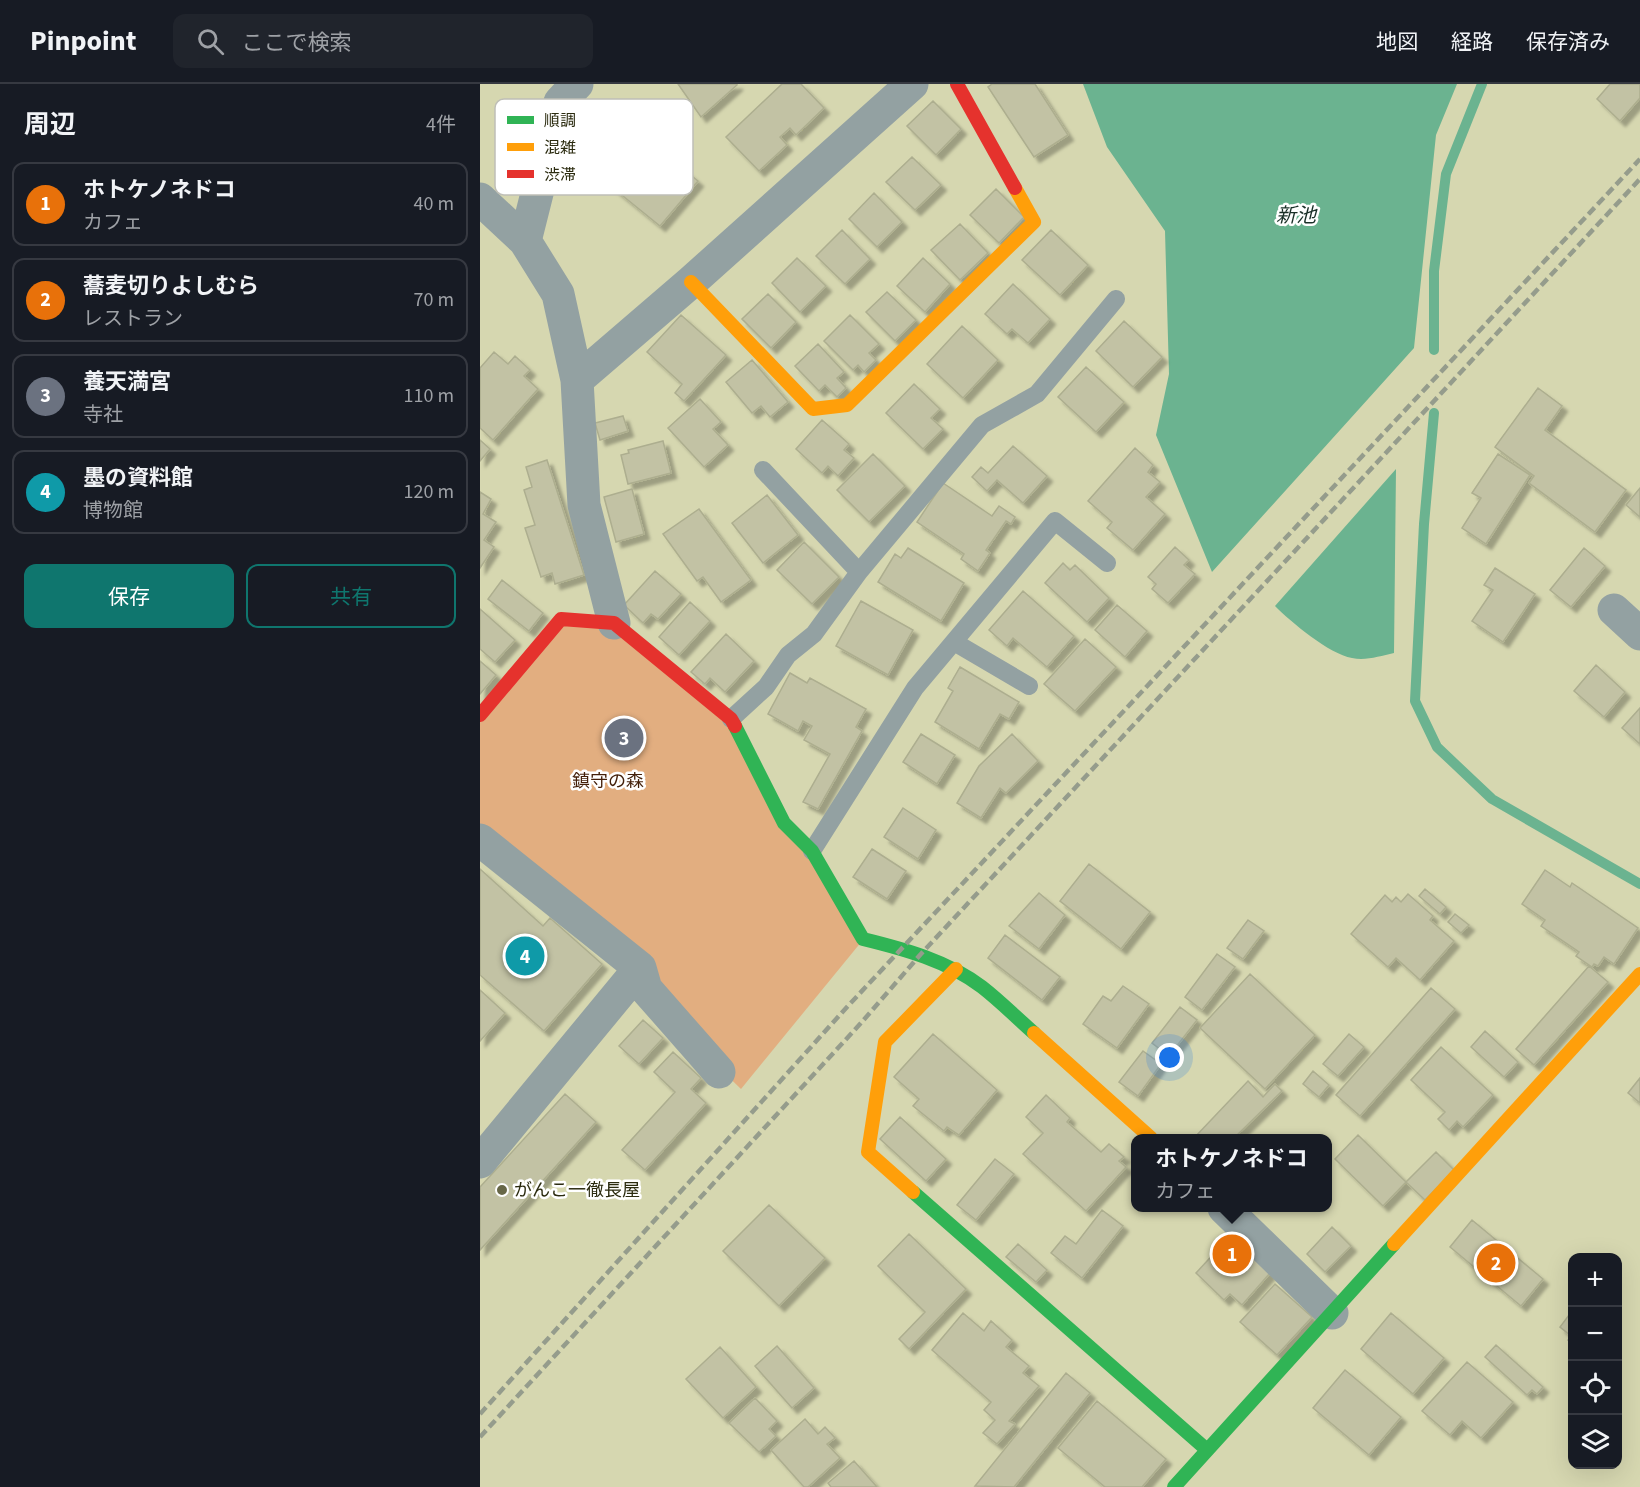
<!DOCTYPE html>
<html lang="ja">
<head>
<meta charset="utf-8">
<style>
  body { margin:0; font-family:"Source Sans 3","Noto Sans JP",sans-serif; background:#20242c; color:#f1f3f6 }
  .controls { position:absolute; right:18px; bottom:18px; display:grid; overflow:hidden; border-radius:12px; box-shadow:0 6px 24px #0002 }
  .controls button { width:54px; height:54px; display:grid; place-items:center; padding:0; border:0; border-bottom:2px solid #363941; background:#171b24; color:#f1f3f6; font:30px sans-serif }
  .you { position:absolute; left:690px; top:974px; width:21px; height:21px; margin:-15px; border:4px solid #fff; border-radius:50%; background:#1a73e8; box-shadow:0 0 0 9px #1a73e833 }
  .badge { display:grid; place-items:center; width:39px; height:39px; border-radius:50%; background:#0f766e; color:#fff; font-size:20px; font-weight:700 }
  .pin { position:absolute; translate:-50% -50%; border:3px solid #fff; box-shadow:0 2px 6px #0006 }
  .popup { position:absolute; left:651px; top:1050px; width:201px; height:78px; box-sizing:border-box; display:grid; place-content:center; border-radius:12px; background:#171b24; filter:drop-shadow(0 2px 4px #0005); font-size:20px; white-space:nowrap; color:#9ea1a6 }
  .popup b { font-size:22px; color:#f1f3f6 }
  .popup::after { content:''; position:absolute; left:50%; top:100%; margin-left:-12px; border:12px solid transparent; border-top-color:#171b24 }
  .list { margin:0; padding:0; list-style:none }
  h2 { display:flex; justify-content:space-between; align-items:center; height:78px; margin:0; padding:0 24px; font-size:26px }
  h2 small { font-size:20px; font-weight:400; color:#9ea1a6 }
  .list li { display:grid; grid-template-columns:39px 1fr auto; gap:18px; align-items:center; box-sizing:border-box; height:84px; margin:0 12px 12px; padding:0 12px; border:2px solid #363941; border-radius:12px }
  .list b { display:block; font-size:22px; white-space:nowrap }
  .list p { margin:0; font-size:20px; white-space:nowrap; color:#9ea1a6 }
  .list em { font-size:20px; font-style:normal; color:#9ea1a6 }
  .actions { display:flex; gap:12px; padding:18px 24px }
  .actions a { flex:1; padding:14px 0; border:2px solid #0f766e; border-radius:12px; text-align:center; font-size:21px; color:#0f766e }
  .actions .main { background:#0f766e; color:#fff }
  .icon { flex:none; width:33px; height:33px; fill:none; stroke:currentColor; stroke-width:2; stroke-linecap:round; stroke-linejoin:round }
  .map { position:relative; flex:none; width:1160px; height:1403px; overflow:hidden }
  header { display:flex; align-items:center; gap:36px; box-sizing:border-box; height:84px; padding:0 30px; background:#171b24; border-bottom:2px solid #363941 }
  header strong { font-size:28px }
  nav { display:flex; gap:33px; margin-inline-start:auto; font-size:21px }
  .search { width:420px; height:54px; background:#20242c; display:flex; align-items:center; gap:15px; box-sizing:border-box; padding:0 21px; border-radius:12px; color:#9ea1a6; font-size:22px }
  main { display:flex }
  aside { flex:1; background:#171b24 }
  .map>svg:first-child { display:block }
  .forest { fill:#e2ae80 }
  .water { fill:#6bb390 }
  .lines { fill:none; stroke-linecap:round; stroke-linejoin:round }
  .stream { stroke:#6bb390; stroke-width:10 }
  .building { fill:#c2c2a4; stroke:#adae8f; stroke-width:1.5; filter:url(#shadow) }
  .lane { stroke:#93a1a2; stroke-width:18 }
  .street { stroke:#93a1a2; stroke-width:33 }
  .fast { stroke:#30b455; stroke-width:14 }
  .slow { stroke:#ff9f0a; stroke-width:14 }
  .jam { stroke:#e5322d; stroke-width:14 }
  .rail { stroke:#959c8c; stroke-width:4.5; stroke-dasharray:9 4.5; stroke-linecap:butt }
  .poi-dot { fill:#676747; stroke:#fff; stroke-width:2 }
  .labels { text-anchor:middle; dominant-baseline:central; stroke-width:5; stroke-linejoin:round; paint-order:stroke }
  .park-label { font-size:18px; fill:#431f09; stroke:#fff }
  .poi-label { font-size:18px; fill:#2b2b0f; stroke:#fff; text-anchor:start }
  .water-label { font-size:20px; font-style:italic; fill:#192f27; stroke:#fff }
  .key { fill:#fff; stroke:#bfbfb7; stroke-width:1.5 }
  .key-label { font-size:16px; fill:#2b2b0f }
</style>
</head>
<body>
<header>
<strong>Pinpoint</strong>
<div class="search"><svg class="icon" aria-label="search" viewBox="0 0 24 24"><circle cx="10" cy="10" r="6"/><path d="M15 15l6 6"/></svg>ここで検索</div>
<nav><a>地図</a><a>経路</a><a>保存済み</a></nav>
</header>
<main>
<aside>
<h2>周辺<small>4件</small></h2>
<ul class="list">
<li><span class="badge" style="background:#e8710a">1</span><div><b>ホトケノネドコ</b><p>カフェ</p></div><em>40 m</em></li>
<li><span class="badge" style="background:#e8710a">2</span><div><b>蕎麦切りよしむら</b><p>レストラン</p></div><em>70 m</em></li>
<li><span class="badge" style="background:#6b7280">3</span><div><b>養天満宮</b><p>寺社</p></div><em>110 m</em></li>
<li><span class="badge" style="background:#0f9aa8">4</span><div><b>墨の資料館</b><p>博物館</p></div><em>120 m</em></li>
</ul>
<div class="actions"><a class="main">保存</a><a>共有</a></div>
</aside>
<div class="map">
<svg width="1160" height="1403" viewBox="0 0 1160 1403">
  <defs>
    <filter id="shadow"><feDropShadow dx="5.5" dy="5.5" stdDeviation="1.5" flood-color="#0004"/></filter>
  </defs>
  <rect width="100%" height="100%" fill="#d6d7b0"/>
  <path class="forest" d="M82,537L133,542L248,636L382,857L261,1005L0,753V634Z"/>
  <path class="water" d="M603,0H977L956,51L934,264L732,488L676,351L689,290L685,147L627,63Z
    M916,385L914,569C900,572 886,577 872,574C849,570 811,538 795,522Z"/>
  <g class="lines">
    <path class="stream" d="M954,266V187L966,90L1002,0
      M954,329L944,440L935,617L957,663L1012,715L1160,800"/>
  </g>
  <path class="building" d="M198,0H257V1L221,33Z
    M302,0H321L344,24L316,51L310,44L300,53L307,61L279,87L246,53Z
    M512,0H555L588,51L554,73L508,3Z
    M1130,0H1160V14L1140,37L1117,15Z
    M453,17L481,45L456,71L427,42Z
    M160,49L183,68L178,75L189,83L194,77L218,97L180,142L122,95Z
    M432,73L461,101L435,126L406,98Z
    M516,105L544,133L519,159L490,131Z
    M394,109L422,138L397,163L369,135Z
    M480,140L508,169L480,196L451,166Z
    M362,146L390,175L365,200L336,172Z
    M571,146L608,181L580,211L542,176Z
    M317,174L346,202L320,228L292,199Z
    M443,174L470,200L445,228L417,202Z
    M533,200L570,235L548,259L532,245L527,250L505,230Z
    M407,208L436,236L415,257L386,228Z
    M288,210L316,238L291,264L262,235Z
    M201,231L246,271L204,317L195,309L202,300L167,268Z
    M370,231L399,260L389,269L396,276L384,288L378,281L373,286L344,257Z
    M644,237L682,273L653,303L616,267Z
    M482,242L518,276L483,314L447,280Z
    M338,260L364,288L357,294L366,304L357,313L345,301L339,307L315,282Z
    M14,268L28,280L35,272L50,286L44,292L58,305L13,356L0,344V284Z
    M272,276L308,318L290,333L281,322L272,329L246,298Z
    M606,283L644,318L616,348L578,313Z
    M434,300L460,325L451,334L463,345L443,365L406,329Z
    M1058,304L1082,322L1065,346L1146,406L1115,448L1049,399L1054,392L1015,363Z
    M220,315L241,338L233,345L248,361L224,383L188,344Z
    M143,332L148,347L120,356L115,339Z
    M342,336L369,360L364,366L374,374L358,392L348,382L342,389L316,365Z
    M0,356L10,365L0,377Z
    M183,357L191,389L148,400L141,371L149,369L148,366Z
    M533,362L567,392L543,419L517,396L507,407L492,393L501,383L508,389Z
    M655,364L673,381L668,388L680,398L666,413L685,430L653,466L627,444L632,438L608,417Z
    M393,370L425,402L389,438L357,406Z
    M1018,370L1050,391L1006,460L982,444L1001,414L992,409Z
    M67,376L104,491L75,500L72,489L61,493L45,444L55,441L44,406L52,403L46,383Z
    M463,399L512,432L519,422L535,433L531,440L526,437L506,466L510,469L498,487L481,475L484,470L437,438Z
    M1160,404V433L1146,421Z
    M152,405L164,450L136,458L124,413Z
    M0,408L11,415L3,430L16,438L4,456L14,463L0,484Z
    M287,411L318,451L283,479L252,439Z
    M219,425L271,496L241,518L223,493L217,497L183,450Z
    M324,458L359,493L332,520L297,486Z
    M695,463L709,476L704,481L715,490L688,519L672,505L676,500L668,493Z
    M428,464L484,499L461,537L398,498L415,470L421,474Z
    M1104,464L1125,482L1091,523L1070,506Z
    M583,479L590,486L595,481L629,514L607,538L565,499Z
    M1015,484L1055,510L1023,558L992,537L1013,506L1004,501Z
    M175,487L201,510L178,535L171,530L163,539L144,521Z
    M22,496L63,529L49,547L8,515Z
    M543,507L594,552L567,583L533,554L527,562L509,546Z
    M381,517L433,546L408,591L356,562Z
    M210,518L230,537L199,571L179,553Z
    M637,521L667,547L645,573L615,546Z
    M0,525L35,556L15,578L0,565Z
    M246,550L274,577L245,608L230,594L225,600L211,588Z
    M605,555L636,583L595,627L564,600Z
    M0,577L16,591L0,610Z
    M1116,581L1145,608L1124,633L1094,607Z
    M480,583L539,618L529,635L520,630L499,665L455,638L473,607L468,604Z
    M310,589L327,599L330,594L386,625L376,643L382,647L338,725L323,718L350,670L324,656L332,642L323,637L318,647L288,630Z
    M1160,624V660L1142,644Z
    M441,650L475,671L457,700L423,678Z
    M532,650L558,677L526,709L520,704L501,734L477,719L499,682Z
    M423,724L456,746L438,775L404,753Z
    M392,765L426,787L407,815L373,793Z
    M609,780L670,828L641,865L580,817Z
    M0,785L63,842L70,834L122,880L64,947L0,891Z
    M1065,786L1090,803L1092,799L1158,844L1134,880L1124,873L1118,882L1114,880L1112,883L1096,872L1099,868L1061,842L1065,836L1042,820Z
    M945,805L966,823L960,830L939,812Z
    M559,809L585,831L559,865L529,842Z
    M928,810L953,832L950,836L974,857L940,896L916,874L908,883L871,850L905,811L912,818L916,813L921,818Z
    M975,830L989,841L981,849L968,838Z
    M768,836L784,847L763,875L747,864Z
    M525,851L580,893L562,916L508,874Z
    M737,870L755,883L722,926L705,913Z
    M1109,882L1128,898L1054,981L1036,965Z
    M770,890L835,951L785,1005L720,944Z
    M643,902L669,920L637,964L603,940L623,912L631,917Z
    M951,904L975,925L880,1032L856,1011Z
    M0,906L25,929L0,957Z
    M700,923L717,936L689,972L672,959Z
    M163,936L183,954L159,980L139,962Z
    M1005,947L1038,978L1024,993L991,963Z
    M453,950L517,1006L479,1051L467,1043L464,1047L433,1022L439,1015L414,993Z
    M869,950L884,963L858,992L843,980Z
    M961,963L1013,1011L983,1043L977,1037L969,1046L958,1035L965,1028L931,996Z
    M663,967L681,980L658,1012L639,998Z
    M193,968L221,994L211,1005L226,1019L165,1086L142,1066L195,1008L174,988Z
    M833,987L849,1001L839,1013L823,1000Z
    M1160,994V1019L1148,1009Z
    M768,997L783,1013L795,1000L802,1007L754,1054H714Z
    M85,1010L116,1038L0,1166V1103Z
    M566,1011L590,1034L587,1038L621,1068L629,1060L644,1073L639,1077L646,1083L606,1127L543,1070L563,1049L546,1033Z
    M420,1033L466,1075L446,1097L400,1055Z
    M878,1051L926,1098L903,1122L855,1075Z
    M956,1068L974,1086L945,1116L926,1098Z
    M515,1075L534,1090L496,1136L477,1121Z
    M289,1121L345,1174L299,1222L243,1167Z
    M622,1126L643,1142L602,1194L571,1169L585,1152L596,1160Z
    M992,1136L1063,1195L1041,1222L970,1163Z
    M852,1143L871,1162L845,1188L827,1170Z
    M429,1150L486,1205L429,1265L419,1255L445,1228L398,1182Z
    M750,1152L790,1189L762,1221L750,1210L744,1216L716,1189Z
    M538,1160L567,1186L556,1198L526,1173Z
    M795,1200L832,1233L797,1271L760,1238Z
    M1092,1227V1259L1088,1256L1091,1252L1080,1243Z
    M483,1229L504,1247L511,1237L532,1256L526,1263L549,1282L543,1289L559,1302L529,1337L535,1340L517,1360L503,1349L515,1336L504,1326L511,1318L452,1266Z
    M911,1229L964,1274L933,1310L881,1265Z
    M1016,1261L1063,1303L1057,1310L1052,1306L1047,1311L1005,1273Z
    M297,1262L334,1304L312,1324L275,1282Z
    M240,1263L276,1303L243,1334L206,1295Z
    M987,1278L1033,1318L1001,1354L982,1337L970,1351L942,1327Z
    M865,1286L921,1333L889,1371L833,1324Z
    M586,1289L610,1309L534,1403L495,1402Z
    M275,1314L297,1337L289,1345L296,1352L279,1368L249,1339Z
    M617,1317L686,1375L662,1403H625L578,1364Z
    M325,1335L338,1350L345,1343L355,1354L347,1360L360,1374L328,1403H324L291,1366Z
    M374,1377L397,1403H351L348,1399Z"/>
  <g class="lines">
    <path class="lane" d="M283,386L379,488
      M474,558L549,602
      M251,635L286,603L308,571L334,550L379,488L502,341L557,310L636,215
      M332,767L435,604L575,437L627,479"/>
    <path class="street" d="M0,115L45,157L78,210L97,296L104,421L134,539
      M45,157L80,18L97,0
      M97,296L211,198L432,0
      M1134,526L1160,550
      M0,756L160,884L166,905L239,988
      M0,1078L160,884
      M744,1124L852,1229"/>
    <path class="fast" d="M255,642L304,739L332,767L383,855C424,865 468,877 502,903C520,917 537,934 554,949
      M433,1108L726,1365
      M694,1403L914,1160"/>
    <path class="slow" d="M211,198L333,325L367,321L554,138L535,104
      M554,949L671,1054
      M433,1108L388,1068L405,958L476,885
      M914,1160L1160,890"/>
    <path class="jam" d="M477,0L535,104
      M0,631L81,535L134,539L251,635L255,642"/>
    <path class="rail" d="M0,1330L367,923L1160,75
      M0,1353L381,939L440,871L1160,95"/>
  </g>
  <circle class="poi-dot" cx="22" cy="1106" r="6"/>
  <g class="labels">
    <g class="park-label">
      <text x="128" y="697">鎮守の森</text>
    </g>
    <g class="poi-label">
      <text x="34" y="1106">がんこ一徹長屋</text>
    </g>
    <g class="water-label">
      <text x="816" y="132">新池</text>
    </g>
  </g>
  <rect x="15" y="15" width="198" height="96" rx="9" class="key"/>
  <rect x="27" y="32" width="27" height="8" fill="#30b455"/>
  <rect x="27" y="59" width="27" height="8" fill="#ff9f0a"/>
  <rect x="27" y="86" width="27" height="8" fill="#e5322d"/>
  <g class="key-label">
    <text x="64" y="42">順調</text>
    <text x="64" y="69">混雑</text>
    <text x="64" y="96">渋滞</text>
  </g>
</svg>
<div class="controls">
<button>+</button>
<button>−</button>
<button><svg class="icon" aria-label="locate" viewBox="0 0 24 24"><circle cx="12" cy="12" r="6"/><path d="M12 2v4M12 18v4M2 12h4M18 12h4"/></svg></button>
<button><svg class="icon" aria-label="layers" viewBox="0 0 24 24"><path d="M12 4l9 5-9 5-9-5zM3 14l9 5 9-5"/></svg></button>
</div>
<div class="you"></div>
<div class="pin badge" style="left:752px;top:1170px;background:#e8710a">1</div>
<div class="popup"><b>ホトケノネドコ</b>カフェ</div>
<div class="pin badge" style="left:1016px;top:1179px;background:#e8710a">2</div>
<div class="pin badge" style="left:144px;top:654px;background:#6b7280">3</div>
<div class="pin badge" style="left:45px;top:872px;background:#0f9aa8">4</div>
</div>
</main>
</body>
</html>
